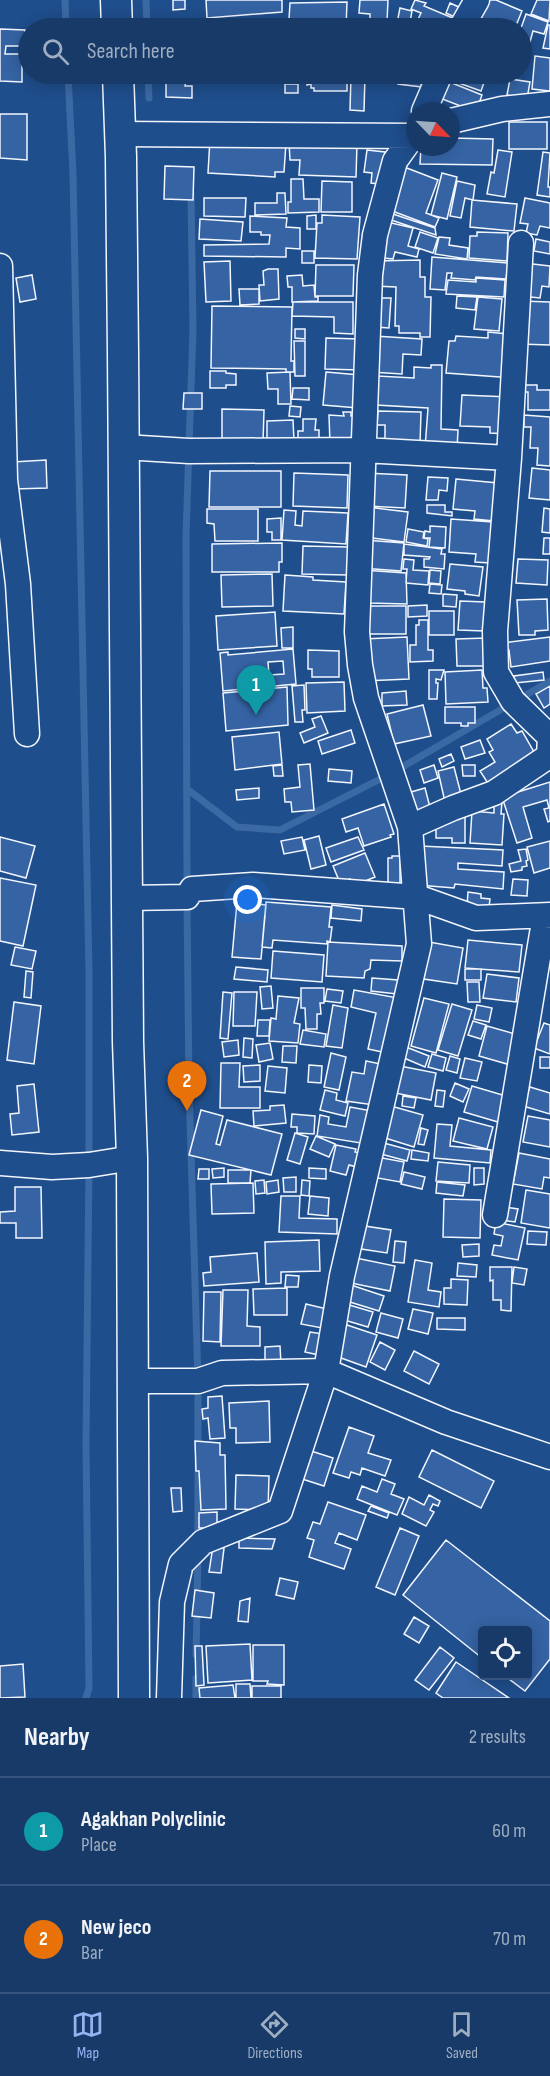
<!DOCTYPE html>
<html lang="en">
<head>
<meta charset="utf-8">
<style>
  body { margin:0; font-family:"Sofia Sans Condensed",sans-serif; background:#244571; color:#f1f3f6 }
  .controls { position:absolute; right:18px; bottom:18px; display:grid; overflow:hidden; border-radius:6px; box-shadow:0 3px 15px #0003 }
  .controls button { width:54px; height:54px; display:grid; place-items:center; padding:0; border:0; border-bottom:2px solid #36547d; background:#173a69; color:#f1f3f6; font:30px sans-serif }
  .compass { position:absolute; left:406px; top:102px; width:54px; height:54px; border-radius:50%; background:#173a69; box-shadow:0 3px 15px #0003; rotate:115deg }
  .you { position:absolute; left:248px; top:900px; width:21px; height:21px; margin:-15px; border:4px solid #fff; border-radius:50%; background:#1a73e8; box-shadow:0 0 0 9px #1a73e833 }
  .badge { display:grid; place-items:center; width:39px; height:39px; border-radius:50%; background:#95b2f1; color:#fff; font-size:20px; font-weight:700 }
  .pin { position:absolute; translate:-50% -50px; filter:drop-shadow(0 2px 3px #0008) }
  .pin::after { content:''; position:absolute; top:32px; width:21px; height:18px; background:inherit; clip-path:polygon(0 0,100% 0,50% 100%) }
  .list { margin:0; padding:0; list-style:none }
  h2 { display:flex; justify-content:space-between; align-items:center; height:78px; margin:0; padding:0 24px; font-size:26px }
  h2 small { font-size:20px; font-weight:400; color:#9eadc0 }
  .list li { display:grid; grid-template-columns:39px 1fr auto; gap:18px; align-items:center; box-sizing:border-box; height:108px; padding:0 24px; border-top:2px solid #36547d }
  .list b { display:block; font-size:22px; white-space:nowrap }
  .list p { margin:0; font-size:20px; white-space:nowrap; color:#9eadc0 }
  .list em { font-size:20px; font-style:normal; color:#9eadc0 }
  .icon { flex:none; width:33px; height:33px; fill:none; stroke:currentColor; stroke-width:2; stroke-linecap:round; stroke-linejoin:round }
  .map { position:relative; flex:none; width:550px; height:1698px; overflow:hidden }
  .search { position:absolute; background:#173a69; box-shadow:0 3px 15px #0003; left:18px; right:18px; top:18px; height:66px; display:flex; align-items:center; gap:15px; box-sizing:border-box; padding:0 21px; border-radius:33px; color:#9eadc0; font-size:22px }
  .sheet { height:294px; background:#173a69 }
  nav { display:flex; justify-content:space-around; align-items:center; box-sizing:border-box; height:84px; border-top:2px solid #36547d; background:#173a69; font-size:16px; color:#9eadc0 }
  nav a { display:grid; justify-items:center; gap:3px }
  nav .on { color:#95b2f1 }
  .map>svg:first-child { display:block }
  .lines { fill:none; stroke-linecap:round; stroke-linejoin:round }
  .stream { stroke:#3b69a3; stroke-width:7 }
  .building { fill:#3563a3; stroke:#f2f6ff; stroke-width:1.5; fill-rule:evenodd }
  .minor-casing { stroke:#f2f6ff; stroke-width:27 }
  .major-casing { stroke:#f2f6ff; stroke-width:33 }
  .minor { stroke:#1f4e8c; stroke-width:24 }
  .major { stroke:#1f4e8c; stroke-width:30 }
</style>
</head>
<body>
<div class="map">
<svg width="550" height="1698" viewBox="0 0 550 1698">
  <rect width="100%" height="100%" fill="#1f4e8c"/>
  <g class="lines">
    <path class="stream" d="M65,0L66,28
      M146,0L147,28
      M68,74L73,174L89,970V1165L86,1444L89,1688L86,1698
      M148,74L149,98
      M187,789L237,827L280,830L392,773L550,681
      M187,887L186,536L193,330L191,193
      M187,901L189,1087L198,1381V1451
      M198,1541V1462
      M197,1598L198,1558
      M196,1655L197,1609
      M196,1698V1678"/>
  </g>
  <path class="building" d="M173,0H185V9L173,10Z
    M206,0H282V12L207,18Z
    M360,0H388L387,22L370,20V14L359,13Z
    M415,0L426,3L424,6L455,19L451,28H414L421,13L411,9Z
    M481,0H496L522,11L515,28H467Z
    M537,0H550L549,21L531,14Z
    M347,2L346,28H288L287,19H289L290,3Z
    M450,3L461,8L457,18L446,13Z
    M400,8L412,11L409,28H396Z
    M526,14L548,22L544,34L533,31L528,49L522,47L521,28Z
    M548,25H550V49L543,48Z
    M0,29L25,30V46H6L5,54H22V82L0,81Z
    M535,56L550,58V91L532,89Z
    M356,74L365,76L364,111L350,110L351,75Z
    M375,74H390L389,82L374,80Z
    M399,74L422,77L421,87L398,84Z
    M443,74H487L481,91L442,77Z
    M307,77H347V91H314V88H311V84L307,85Z
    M166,79H186L185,86H192V98L166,97Z
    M510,79L530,82L527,99L507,95Z
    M447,81L482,95L476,112L432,95Z
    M285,84H298V93H285Z
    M0,114H27V160L0,158Z
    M509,122H547V149H509Z
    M451,138L493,139L492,165L420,164L421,147H451Z
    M210,139L286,143L284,172H275V177L208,173Z
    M289,142L357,144L356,177L299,175L300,160H290Z
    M367,150L385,152L380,184L371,183L372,173L364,172Z
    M498,150L512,152L505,197L487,194L491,172L494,173Z
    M543,152L550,153L548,187H550V197L537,195Z
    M399,165L438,180L426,213L439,218L435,227L384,208Z
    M165,166L194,167L193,200L164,199Z
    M442,173L457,177L447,219L431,215Z
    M291,179H303L304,199H319V212L288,213V202H291Z
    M322,181L352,182V212H321Z
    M457,181L475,185L473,200L465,198L461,218L450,216Z
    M277,193H285L286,214L255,215V203H277Z
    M204,198H246L245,217L204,216Z
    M525,198L550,203V228L540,226L537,235L526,233L528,224L520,223Z
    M472,200L517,204L514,231L470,227Z
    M384,211L435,228L436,235L382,217Z
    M316,215V229H307V216Z
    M322,215L360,217L357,259L315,258L317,223H322Z
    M250,216L287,218L286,227L300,228V249L286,248V257L204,256V245L269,244L270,235H261V232H250Z
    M200,219L243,222L241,241L199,239Z
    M383,221L413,228L408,246L419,249L417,257L395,252L393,259L374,257Z
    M420,232L438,238L433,253L415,247Z
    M477,232L508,233L507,261L469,258L470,236H477Z
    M439,237L450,238L449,245L468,248L467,259L435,254Z
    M536,239L550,242V254L534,251Z
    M302,251H314V263H302Z
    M432,257L508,263L506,279L476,277L475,280L451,278L452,273H447L445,290L430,289Z
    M420,260V277H425V297H431L430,337H420V333H399V326H395L396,287L374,286L375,261Z
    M230,261L231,301L206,302L204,262Z
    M524,263L550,266L549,287L542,286L540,298L521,296Z
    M316,265H354L353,296H315Z
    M268,269H278L279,299L260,301L259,285H264L263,271Z
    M32,275L36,299L20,302L16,278Z
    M302,275L303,286L314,285L315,297H318V301L292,302V287H288L287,276Z
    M476,278L505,280L504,297L446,294L448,280L476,282Z
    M239,289H259V304L240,305Z
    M457,296L477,297L475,310L456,308Z
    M478,297L502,299L499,331L474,329Z
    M377,298H391L389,328L375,327Z
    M521,301L550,302V345L519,344Z
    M293,302H353V334L334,333V317L292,316Z
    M212,306L292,307L291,361H294V372H286V369L211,368Z
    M295,329H305V339L295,338Z
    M488,332L508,334L513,378L446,373L449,341H455L456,336L488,338Z
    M374,336L422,339L421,355L403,354L402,374L371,372Z
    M326,338L360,339L359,370L325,369Z
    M294,341H305V376H295Z
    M431,365H442L441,429L458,430L457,450L425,448L428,408L376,405L378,376L414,378V367L431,368Z
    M210,371H226V373L236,374V385H226V388H210Z
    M290,372L291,404H278V389H268L267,373Z
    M326,372L360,375L358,408L323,405Z
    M519,385H537V390H550V410H528V392H519Z
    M293,388H309V400L292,399Z
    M184,393H202V409H183Z
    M462,395L511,397L509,434L490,433V427L460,426Z
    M290,406L301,407L300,417L289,416Z
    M222,409L264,410L263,443L222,442Z
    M378,411L421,412L420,444H385V425H377Z
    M343,412H351V416L360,415L361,444H330L329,415L344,416Z
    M524,415L550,417V466L537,465L538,448H530L531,427H524Z
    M303,419H316L315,430H319V442H298V431H303Z
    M293,420L294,441H267V421Z
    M46,460L47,488L14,489L13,462Z
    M532,468L550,470V500L529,498Z
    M210,471H281V507H209Z
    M294,473L348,475L347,508L293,506Z
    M365,473L407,475L405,508L366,506Z
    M428,477L448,478L447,491L439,490L438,500H426Z
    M456,479L498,483L494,521L474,519L475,511L453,509Z
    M427,505H445V512H452V516L427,513Z
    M367,507L408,512L404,542L364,537Z
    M544,508L550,509V533L542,532Z
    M207,509H258V541H215L214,524L207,523Z
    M284,510L296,511L295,525L302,526L303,511L348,513L346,544L282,540Z
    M281,518V540H272V532H267V519Z
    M451,519L493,522L490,563L475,562L476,554L449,552Z
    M430,526L446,527L445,548L429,547L430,538H424L425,531L430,532Z
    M408,529L424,532L423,538L428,539L427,546L406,542Z
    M544,538H550V554H543Z
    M364,540L404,543L401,571L361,568Z
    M282,543V562H279V572H212V544Z
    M404,544L442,549L441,554H445L444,569L424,567V559H429L430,557L404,555Z
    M303,546L348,547L347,575L302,574Z
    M404,559L414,560L413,570L429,571L428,585L406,583L407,569H403Z
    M518,559L548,560L547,585L516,583Z
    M450,564L483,567L479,596L465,594V591L447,589Z
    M362,570L406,573L407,604L368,603Z
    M430,570L441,571L440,584L429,583Z
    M272,574L273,606L222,607L221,575Z
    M285,575L313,577V580L346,582L344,614L283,611Z
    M430,584L442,585L441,594L429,593Z
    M443,594L457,595L456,607L443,606Z
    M547,599L548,630L535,631V635H519L517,600Z
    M460,601L485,602L484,631L458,630Z
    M427,605V616L408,617V606Z
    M360,606H406V634H360Z
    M429,611H454V635H429Z
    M275,612L277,646L218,650L216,616Z
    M419,620H428V650H433V661L410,662V645H416V625H419Z
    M293,627V648H282L281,628Z
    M407,637L409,679L364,681L363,639Z
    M550,637V661L511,667L509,650L503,651L502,643Z
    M486,638V666H457L456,639Z
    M293,649L296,684L223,691L220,653L228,652V655ZM283,661L284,674L269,675L268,662Z
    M308,650L339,651V677H312V669H308Z
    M429,670H444L441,680L436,679V683H438L437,699H429Z
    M482,670L483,688H487L488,702L446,704L445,672Z
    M543,672L544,680L515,683L514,676Z
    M344,682L345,711L307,713L306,683Z
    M304,685L305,710H302L303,722H295L292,686Z
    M550,686V704L544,708L536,694Z
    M287,687L288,725L226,731L223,693Z
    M406,691L407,705L382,706V693Z
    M423,705L431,736L394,744L387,714Z
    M445,707H475V723H468V726H461V723H445Z
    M321,716L328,733L304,743L300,733L315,727L312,719Z
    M511,724L517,733L522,731L538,759L491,788L480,771L495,762L489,752L493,750L487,739Z
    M351,730L355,743L322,754L318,741Z
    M279,732L282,764L235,770L232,737Z
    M480,740L485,753L465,759L461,747Z
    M451,754L454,761L442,767L439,759Z
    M310,764L314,810L292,812L291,802H285L284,789L300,787L298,765Z
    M282,765L283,776H274L273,766Z
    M434,765L438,778L424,783L420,770Z
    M462,765H475V776H463Z
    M454,767L462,798L445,802L438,771Z
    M329,769L352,771L351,783L328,781Z
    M550,782V821L548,822L544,809L549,808L547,800L523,807L532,838L517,843L502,797Z
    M259,788V798L237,800L236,790Z
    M425,788L432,815L411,821L404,794Z
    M494,802H502L501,814H504L502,845L470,843L472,811L494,813Z
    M384,804L394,834L390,835L391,837L364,846L358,828L346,832L342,819Z
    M465,816V843H452V838H436V817Z
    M319,836L326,865L311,869L304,840Z
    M0,837L35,846L26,878L0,871Z
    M302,837L305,850L284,854L281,841Z
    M358,837L364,850L331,862L326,848Z
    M550,841V868L534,873L527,847Z
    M420,846L503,850L502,866L458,863V869L504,872L503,889L455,884L454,888L418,885Z
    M526,849L528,860L526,861L527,866L522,867V870L511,872L509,864L521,861L518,850Z
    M365,853L375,877L353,886L350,879L340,883L333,866Z
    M392,856H400V887H388V858H392Z
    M0,878L36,885L23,946L0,941Z
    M513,879L528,880L527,896L511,895Z
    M468,892L481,894V898L490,899L489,907L467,906Z
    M237,902L266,905L261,959L232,957Z
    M266,902L331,907L329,927H332L330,942L327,941V944L273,940L272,948L262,947Z
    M332,905L362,909L361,921L331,918Z
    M468,940L522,945L519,972L465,968Z
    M328,942L402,946V961L371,960L370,969L365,971L364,978L326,976Z
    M429,942L463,948L457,984L424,979Z
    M15,947L36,951L32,969L11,965Z
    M273,951L324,955L322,982L271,978Z
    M236,967L268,970L267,982L234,979Z
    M465,969H481V980H465Z
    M26,971L33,972L31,998L24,997Z
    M487,974L519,978L516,1002L483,998Z
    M372,978L398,980L397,994L371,991Z
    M467,982H479L480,1002H468Z
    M271,986L273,1008L262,1009L260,987Z
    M301,988H324V1003H320L321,1014H317V1029H306L305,1008H301Z
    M327,989L343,991L341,1003L325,1001Z
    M354,990L398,998L387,1053L368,1049L376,1013L351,1007Z
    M223,992L232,993L228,1039L220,1038Z
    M234,992H257L255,1026H233Z
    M278,996L299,998L294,1023L300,1024L298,1043L269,1041L271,1018L276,1019Z
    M424,998L449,1004L436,1053L411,1046Z
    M14,1002L41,1006L34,1064L7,1060Z
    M452,1004L472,1010L458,1056L438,1050Z
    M333,1005L348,1008L342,1048L326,1046Z
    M477,1005L492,1008L489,1022L474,1019Z
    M258,1020H270L269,1036H257Z
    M473,1021L486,1025L481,1039L468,1035Z
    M544,1023L550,1025V1054L534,1048Z
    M487,1026L522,1036L514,1066L479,1056Z
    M303,1030L326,1034L324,1047L300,1044Z
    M244,1038L253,1039L252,1058L243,1057Z
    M238,1040L239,1055L224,1057L222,1042Z
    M270,1043L273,1059L259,1062L256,1045Z
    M401,1045L429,1056L425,1067L397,1055Z
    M283,1046H297L296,1063L282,1062Z
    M331,1053L346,1057L339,1090L324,1087Z
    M432,1054L446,1058L443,1071L428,1067Z
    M450,1056L460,1059L457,1073L446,1070Z
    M540,1057H550V1068H540Z
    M465,1058L482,1062L477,1081L460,1078Z
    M366,1061L381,1064L374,1105L346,1101L352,1072L364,1074Z
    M221,1063H240L239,1087H260V1108H220Z
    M260,1065V1081L244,1082L243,1066Z
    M309,1065L322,1066L321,1083L308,1082Z
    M268,1066L287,1068L285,1093L265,1091Z
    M400,1066L436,1073L431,1100L395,1093Z
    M455,1083L469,1089L463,1102L450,1096Z
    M34,1084L39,1132L12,1135L10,1114L19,1113L17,1086Z
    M472,1086L506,1096L498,1122L464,1112Z
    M530,1087L550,1093V1114L523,1106Z
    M325,1090L337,1093L336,1100L348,1103L345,1116L320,1110Z
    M437,1090L445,1091L443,1107L435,1106Z
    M403,1096L416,1098L414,1108L402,1106Z
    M284,1105L286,1123L254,1126L253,1111L270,1110V1106Z
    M391,1106L423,1115L414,1147L382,1137Z
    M350,1107L372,1111L367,1144L317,1136L320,1115L329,1117L328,1124L346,1127Z
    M201,1110L223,1116L216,1144L220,1145L227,1120L282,1134L271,1175L189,1155Z
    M292,1114L315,1116L314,1134L297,1133V1127H291Z
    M528,1116L550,1120V1147L523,1142Z
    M459,1118L493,1127L487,1149L453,1141Z
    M437,1124L452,1125L450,1146L491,1150L490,1163L434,1158Z
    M421,1128L428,1130L424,1145L418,1144Z
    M295,1133L308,1137L300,1164L287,1160Z
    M316,1136L335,1144L329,1157L310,1149Z
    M380,1142L410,1150L407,1161L377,1153Z
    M336,1145L356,1149L355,1152L360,1153L357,1167L349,1165L346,1175L330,1171Z
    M412,1150L429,1153L428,1161L411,1159Z
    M519,1153L550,1159V1178L544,1177L542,1189L513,1184Z
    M377,1157L404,1162L400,1182L372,1177Z
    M438,1162L470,1165L469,1183L436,1181Z
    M224,1168V1177L213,1178L212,1169Z
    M309,1168L326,1169V1179L309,1178Z
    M474,1168H484V1184L474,1185Z
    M199,1169H209V1179H198Z
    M228,1170H251L250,1183H228Z
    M404,1172L425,1177L422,1189L401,1184Z
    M296,1177V1192H284L283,1178Z
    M264,1180L265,1193L256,1194L255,1181Z
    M278,1180L279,1192L267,1194L266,1182Z
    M302,1180L310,1181L309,1196L301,1195Z
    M437,1182L465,1185L463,1196L436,1193Z
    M253,1183L254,1213L212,1214L211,1184Z
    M15,1187H41L42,1238H16V1223H0V1212L15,1211Z
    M526,1190L550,1194V1228L521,1223Z
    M281,1196H300L299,1218L337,1219V1234L279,1232Z
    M310,1196L329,1198L328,1216L308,1214Z
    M444,1199L481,1200L480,1238L443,1237Z
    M504,1207L518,1209L515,1222L502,1220Z
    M496,1222L525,1228L518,1260L492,1255L494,1245L501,1246L503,1236L494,1234Z
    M358,1225L391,1230L387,1253L355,1248Z
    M528,1231L547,1232L546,1245L527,1244Z
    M319,1240L320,1271L281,1272V1283L266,1284L265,1242Z
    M395,1241L406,1242L404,1263L393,1262Z
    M479,1244V1256L463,1257L462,1245Z
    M257,1253L259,1282L204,1286L203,1273L211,1272L210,1257Z
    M351,1257L395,1266L390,1291L346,1282Z
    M415,1260L432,1263L428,1290L441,1292L439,1307L408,1302Z
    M458,1263L477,1265L476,1277L457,1276Z
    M490,1267H512L511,1311L501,1310V1300H493V1280L490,1281Z
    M514,1267L527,1269L524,1285L512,1283Z
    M286,1275L299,1276L298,1287H285Z
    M451,1279L468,1280L467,1305L444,1304V1288H451Z
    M345,1283L384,1296L379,1311L340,1299Z
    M287,1288V1315H254L253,1289Z
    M223,1290H248L247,1326L260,1327V1346H221Z
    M204,1292H221L220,1342L203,1341Z
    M306,1304L327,1309L322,1328L301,1324Z
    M346,1304L373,1312L368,1327L341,1319Z
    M413,1309L433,1313L428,1334L408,1329Z
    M381,1313L403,1319L398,1338L376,1332Z
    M437,1318H465V1330L437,1329Z
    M341,1323L377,1335L366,1367L330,1354Z
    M310,1332L323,1334L319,1355L305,1352Z
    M380,1342L395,1350L385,1370L370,1362Z
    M280,1346L281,1364L265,1365V1347Z
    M414,1351L439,1364L429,1384L404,1371Z
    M222,1396L225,1438L210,1439L208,1418L203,1419L202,1409L208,1408V1397Z
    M269,1401L270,1442L236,1443V1428H230L229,1403Z
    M349,1427L374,1436L368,1453L391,1460L385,1476L362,1468L360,1475L351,1472L349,1478L333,1473Z
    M195,1441L220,1443V1455H225L226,1509L201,1510L199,1471H196Z
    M308,1450L333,1458L324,1486L299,1478Z
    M432,1450L494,1481L481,1508L419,1477Z
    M236,1475L269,1476L268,1510L235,1509Z
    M382,1479L395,1484L391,1494L404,1499L397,1515L357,1499L362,1486L377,1492Z
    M171,1488H181L182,1511L173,1512Z
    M429,1495L440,1501L438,1506L433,1504L430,1510L434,1512L426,1526L402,1514L409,1497L424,1505Z
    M328,1502L366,1515L357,1540L339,1533L335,1543L351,1549L344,1569L309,1557L314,1540L307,1538L313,1522L320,1524Z
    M371,1506L389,1513L387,1518L368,1511Z
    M217,1512V1528H199V1513Z
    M400,1528L419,1536L395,1595L376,1587Z
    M239,1538L275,1539L272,1549L239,1548Z
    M446,1540L550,1621V1659L525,1691L505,1676H528V1630H482V1658L403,1595Z
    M213,1546L224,1548L221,1573L209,1572Z
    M280,1578L298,1582L294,1599L276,1595Z
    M195,1590L214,1593L211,1618L192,1616Z
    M250,1598L248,1622L238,1621L240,1601Z
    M414,1617L429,1626L419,1643L404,1634Z
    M250,1644L252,1680L208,1683L206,1646Z
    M253,1645H284V1685L267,1684L268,1681H253Z
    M195,1646H202L204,1685L196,1686Z
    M440,1647L454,1658L429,1690L415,1680Z
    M456,1662L509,1698H443L436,1693Z
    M23,1664L25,1697L0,1698V1666Z
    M236,1684H250L251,1698H236Z
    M233,1685L235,1698H200L199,1688Z
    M252,1686H281V1698H252Z"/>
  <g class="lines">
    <defs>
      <path id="minor" d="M461,28L477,0
        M424,111L440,74
        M451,121L502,109L550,104
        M119,134L415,136
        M0,266L5,480L18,584L27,734
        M124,447L189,451L363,450L509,458
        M410,827L453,808L494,793L549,756L550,737L513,701L496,672L495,631L509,458L521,243
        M127,898L187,897L192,889L253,885L417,897L476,918L550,915
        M0,1163L52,1167L89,1165L132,1158
        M495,1215L545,916
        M132,1381H198L222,1373L326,1371L446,1422L550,1457
        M169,1698L172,1602L181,1564L203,1542L280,1511L326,1371L342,1276L419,944L410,827L366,698L360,665L357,632L370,275L375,235L395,161L415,133"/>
      <path id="major" d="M116,0L117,28
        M118,74L121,157L123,353L128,1042L132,1158L134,1698"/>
    </defs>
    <use href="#minor" class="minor-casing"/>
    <use href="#major" class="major-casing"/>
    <use href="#minor" class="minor"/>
    <use href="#major" class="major"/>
  </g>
</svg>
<div class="controls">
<button><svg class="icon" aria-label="locate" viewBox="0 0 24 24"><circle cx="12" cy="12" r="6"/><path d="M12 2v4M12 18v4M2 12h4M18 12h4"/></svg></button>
</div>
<svg class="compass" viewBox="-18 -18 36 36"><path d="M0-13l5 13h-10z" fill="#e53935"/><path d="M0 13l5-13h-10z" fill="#9eadc0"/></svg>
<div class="you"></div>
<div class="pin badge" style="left:256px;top:715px;background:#0f9aa8">1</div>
<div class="pin badge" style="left:187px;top:1111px;background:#e8710a">2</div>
<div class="search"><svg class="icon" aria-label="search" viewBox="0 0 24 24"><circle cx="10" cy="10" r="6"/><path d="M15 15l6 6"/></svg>Search here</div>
</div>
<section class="sheet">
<h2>Nearby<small>2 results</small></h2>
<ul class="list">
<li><span class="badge" style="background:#0f9aa8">1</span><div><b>Agakhan Polyclinic</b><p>Place</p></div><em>60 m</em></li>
<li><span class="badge" style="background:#e8710a">2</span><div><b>New jeco</b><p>Bar</p></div><em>70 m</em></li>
</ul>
</section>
<nav>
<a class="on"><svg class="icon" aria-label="map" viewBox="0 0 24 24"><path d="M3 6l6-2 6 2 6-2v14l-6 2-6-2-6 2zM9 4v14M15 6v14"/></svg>Map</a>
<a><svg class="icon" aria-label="directions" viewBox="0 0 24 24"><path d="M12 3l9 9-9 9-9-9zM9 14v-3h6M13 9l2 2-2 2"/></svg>Directions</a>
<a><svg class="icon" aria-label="saved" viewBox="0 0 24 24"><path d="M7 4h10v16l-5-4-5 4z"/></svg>Saved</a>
</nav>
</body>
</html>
